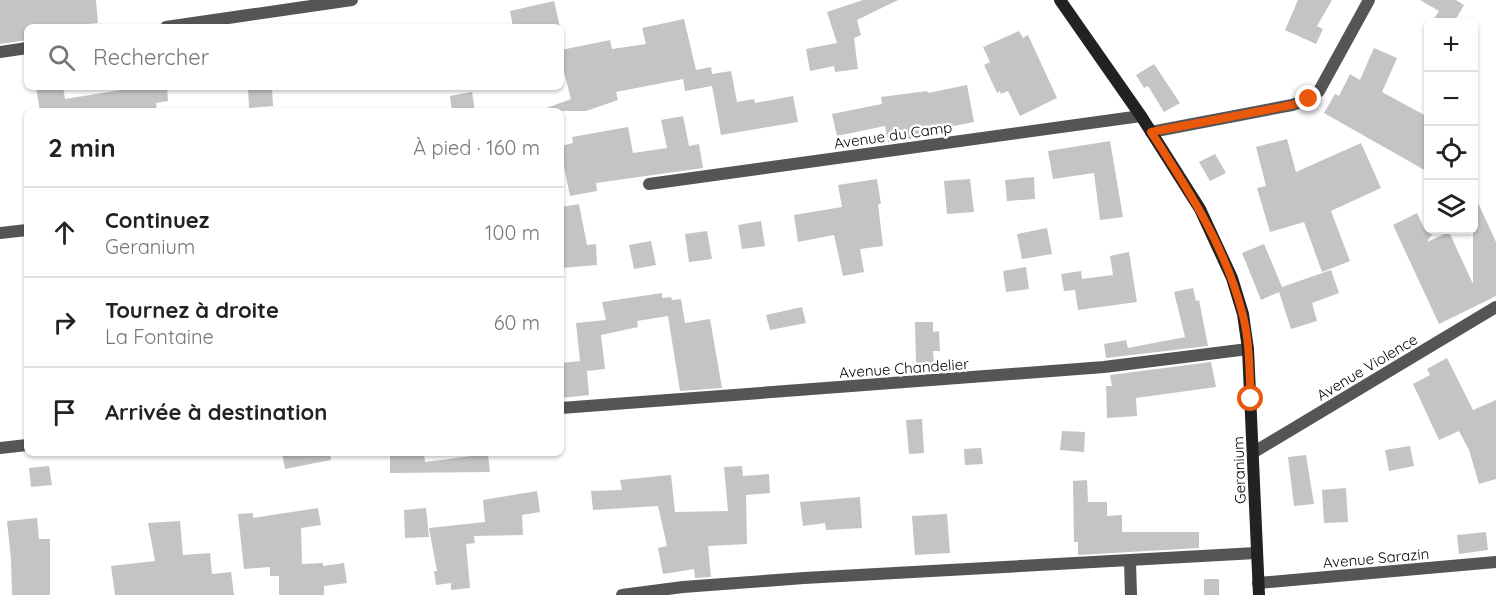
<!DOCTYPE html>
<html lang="fr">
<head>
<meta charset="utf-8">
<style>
  body { margin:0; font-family:Quicksand,sans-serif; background:#f2f2f2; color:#222 }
  .controls { position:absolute; right:18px; top:18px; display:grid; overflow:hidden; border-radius:9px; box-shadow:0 2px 4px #0004 }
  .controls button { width:54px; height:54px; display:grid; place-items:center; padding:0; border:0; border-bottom:2px solid #e0e0e0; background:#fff; color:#222; font:30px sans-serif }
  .stop { position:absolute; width:18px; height:18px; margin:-14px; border:4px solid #ea580c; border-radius:50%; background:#fff }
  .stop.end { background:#ea580c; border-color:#fff; box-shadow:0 2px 6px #0008 }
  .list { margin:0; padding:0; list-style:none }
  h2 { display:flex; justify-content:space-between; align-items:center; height:78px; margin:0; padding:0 24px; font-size:26px }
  h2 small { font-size:20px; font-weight:400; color:#767676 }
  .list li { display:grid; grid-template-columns:39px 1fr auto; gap:18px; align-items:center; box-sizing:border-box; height:90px; padding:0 24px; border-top:2px solid #e0e0e0 }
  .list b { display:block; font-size:22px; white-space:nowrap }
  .list p { margin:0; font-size:20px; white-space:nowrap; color:#767676 }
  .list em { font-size:20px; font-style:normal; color:#767676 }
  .icon { flex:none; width:33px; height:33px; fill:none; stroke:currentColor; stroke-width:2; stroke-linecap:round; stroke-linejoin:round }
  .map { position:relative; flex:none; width:1496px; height:595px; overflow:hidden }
  .search { position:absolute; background:#fff; box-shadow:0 2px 4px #0004; left:24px; top:24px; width:540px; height:66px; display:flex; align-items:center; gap:15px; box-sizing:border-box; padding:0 21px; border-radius:9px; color:#767676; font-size:22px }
  .panel { position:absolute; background:#fff; box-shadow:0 2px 4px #0004; left:24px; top:108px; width:540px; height:348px; border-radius:9px }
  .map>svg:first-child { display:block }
  .building { fill:#c4c4c4 }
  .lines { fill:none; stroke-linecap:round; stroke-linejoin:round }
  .street { stroke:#555; stroke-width:12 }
  .secondary { stroke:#222; stroke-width:12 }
  .route { stroke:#ea580c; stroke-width:8 }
  .labels { text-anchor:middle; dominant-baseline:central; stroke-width:5; stroke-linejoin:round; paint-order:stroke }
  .street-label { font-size:15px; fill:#000; stroke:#fff }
</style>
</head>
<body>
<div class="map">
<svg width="1496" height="595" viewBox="0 0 1496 595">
  <rect width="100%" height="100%" fill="#fff"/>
  <path class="building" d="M0,0H96L98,23L88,24V27H27V40L0,44Z
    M863,0H898L857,20L861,35L854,38L858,69L835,72L834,66L810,71L806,49L837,43L827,12Z
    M1298,0H1332L1317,26L1323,29L1316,44L1285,30Z
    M1420,0H1456L1464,5L1454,22H1432L1439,11Z
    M554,1L560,27H513L510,11Z
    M684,19L696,70L711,67L712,74L731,71L737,102L754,99L755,103L793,96L798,122L721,135L712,86L685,91L683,79L616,92L618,100L586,111H544V109L571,99L561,60V50L610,40L612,49L646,44L642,28Z
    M1019,31L1023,38L1028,35L1057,98L1020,116L1008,91L1001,94L1000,91L997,93L984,65L990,62L983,47Z
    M1374,48L1397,58L1382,92L1428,117V172L1324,113L1335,94L1339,96L1350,74L1360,80Z
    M1154,64L1180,103L1164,112L1148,86L1144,88L1136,75Z
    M967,85L974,122L933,130L934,135L888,142L885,126L837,136L832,114L882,104L881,97L927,91L928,93Z
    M36,87H63L65,99L140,87H167L168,101L156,103L157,111H40Z
    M248,87H272L273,106L249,108Z
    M472,92L475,111H452L450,96Z
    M683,116L689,146L699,144L703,168L596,183L597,191L570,196L564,167L561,168V146L573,143L572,137L628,127L633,153L667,148L661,120Z
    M1287,139L1296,172L1361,143L1381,188L1331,211L1350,261L1322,272L1304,222L1270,232L1257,188L1266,186L1256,147Z
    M1110,141L1123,217L1100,220L1094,173L1053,179L1048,151Z
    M1215,154L1226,173L1210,181L1199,162Z
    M1034,177L1035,199L1007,201L1005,180Z
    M877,179L881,204H878L883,246L860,249L864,272L843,276L834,235L798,242L794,215L842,207L838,185Z
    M970,179L974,212L947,214L944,181Z
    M1473,192L1496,242V296L1439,324L1393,225L1417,213L1425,230H1435L1427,242L1449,232L1473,284Z
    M579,204L587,245L596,244L597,265L561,268V207Z
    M761,221L765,246L742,249L738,225Z
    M1047,228L1052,254L1022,259L1017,234Z
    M707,231L712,259L689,262L685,234Z
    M651,241L656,265L634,269L629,245Z
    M1264,244L1282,287L1331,270L1339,293L1312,303L1317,321L1291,329L1279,292L1261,300L1242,253Z
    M1129,252L1137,302L1078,310L1075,290L1064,291L1061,274L1081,271L1082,279L1113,275L1110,256Z
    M1026,267L1029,289L1006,292L1003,271Z
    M1193,288L1196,301L1199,300L1208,346L1106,358L1104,344L1126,340L1128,348L1185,337L1174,292Z
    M662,293V298L671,297L672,300L681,299L685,323L710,319L722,388L680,391L668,316L637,321L638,327L601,335L605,369L587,371L589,395L561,398V363L580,361L576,323L606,320L602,302Z
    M802,307L806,323L770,330L766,315Z
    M915,322H933V332L939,331L940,351H933L934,364H916Z
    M1447,358L1473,410L1496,400V479L1479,484L1469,450L1459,431L1439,440L1413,384L1430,375L1427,369Z
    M1211,362L1216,387L1136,398L1137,416L1107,418L1106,386H1112L1110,375Z
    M922,419L924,453L909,454L906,420Z
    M1062,431L1085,432L1084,452L1060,450Z
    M1410,446L1414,466L1389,471L1385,450Z
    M981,448L983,464L965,465L964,449Z
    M282,453H330L331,460L285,469Z
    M390,453H424L425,462L488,454L490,472L390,473Z
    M1306,455L1314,504L1294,506L1288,457Z
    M49,466L52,485L31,487L29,468Z
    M742,466L743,476L769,474L770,493L746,495L747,544L708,546L711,577L695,578L694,569L663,574L658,548L667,546L658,506L593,510L591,491L622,490L620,480L671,475L675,512L728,511L724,467Z
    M1087,480L1088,502H1107V516L1122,515V532H1199V548L1078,555V542H1074L1073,481Z
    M1346,488L1348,522L1324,523L1322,490Z
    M537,491L540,512L522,515L523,535L474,536L475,543L466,544L470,588L451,590V583L436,585L434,571H437L429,528L485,522L483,500Z
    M860,497L862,528L826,530L825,523L803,526L800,502Z
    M318,508L321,525L301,528L302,564L323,563V566L344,563L347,583L324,586V595H279V576H270V567L244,569L238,514L253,513V518Z
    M426,508L429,537L405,538L404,510Z
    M947,514L950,553L915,555L912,516Z
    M37,518L39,539H50V595H12L11,559L7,521Z
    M180,521L183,555L210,553L212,574L231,572L234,595H115L111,566L155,561L148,523Z
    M1486,532L1488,550L1459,554L1457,535Z
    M1204,579H1219V595H1204Z"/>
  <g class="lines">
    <path class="street" d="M166,27L352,0
      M0,52L27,48
      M1151,132L1292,105L1309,99L1319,91L1369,0
      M649,184L1141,116
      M0,233L27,230
      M561,408L1104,367L1248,349
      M0,448L27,445
      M1254,452L1496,307
      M1130,561L1131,595
      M1258,583L1496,562
      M622,595L683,587L804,578L1256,553"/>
    <path class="secondary" d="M1060,0L1141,116L1200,209L1232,278L1243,314L1248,349L1259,595"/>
  </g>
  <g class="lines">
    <path class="route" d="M1251,399C1249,371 1250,340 1242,312C1225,246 1188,189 1151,132L1292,105L1309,99"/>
  </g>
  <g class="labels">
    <g class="street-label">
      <text transform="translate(893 135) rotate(-8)">Avenue du Camp</text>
      <text transform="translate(1367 367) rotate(-31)">Avenue Violence</text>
      <text transform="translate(904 368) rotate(-4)">Avenue Chandelier</text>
      <text transform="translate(1239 470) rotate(-92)">Geranium</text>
      <text transform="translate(1376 558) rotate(-5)">Avenue Sarazin</text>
    </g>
  </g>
</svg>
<div class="controls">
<button>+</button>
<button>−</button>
<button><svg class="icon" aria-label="locate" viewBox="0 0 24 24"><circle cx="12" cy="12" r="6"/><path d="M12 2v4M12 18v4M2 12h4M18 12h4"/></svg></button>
<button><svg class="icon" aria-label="layers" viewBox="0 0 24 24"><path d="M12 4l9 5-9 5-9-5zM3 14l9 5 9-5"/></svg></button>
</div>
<div class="stop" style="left:1251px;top:399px"></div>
<div class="stop end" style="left:1309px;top:99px"></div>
<div class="search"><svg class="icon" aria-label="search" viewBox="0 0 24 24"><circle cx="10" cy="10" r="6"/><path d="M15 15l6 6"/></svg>Rechercher</div>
<section class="panel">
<h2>2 min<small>À pied · 160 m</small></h2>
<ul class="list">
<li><svg class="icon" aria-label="ahead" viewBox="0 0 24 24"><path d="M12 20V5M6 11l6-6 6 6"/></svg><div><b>Continuez</b><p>Geranium</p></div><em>100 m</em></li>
<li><svg class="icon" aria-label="right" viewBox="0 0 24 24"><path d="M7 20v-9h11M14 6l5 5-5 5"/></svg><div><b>Tournez à droite</b><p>La Fontaine</p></div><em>60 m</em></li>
<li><svg class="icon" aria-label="arrive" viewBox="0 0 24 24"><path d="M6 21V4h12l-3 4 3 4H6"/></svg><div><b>Arrivée à destination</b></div></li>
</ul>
</section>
</div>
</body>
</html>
